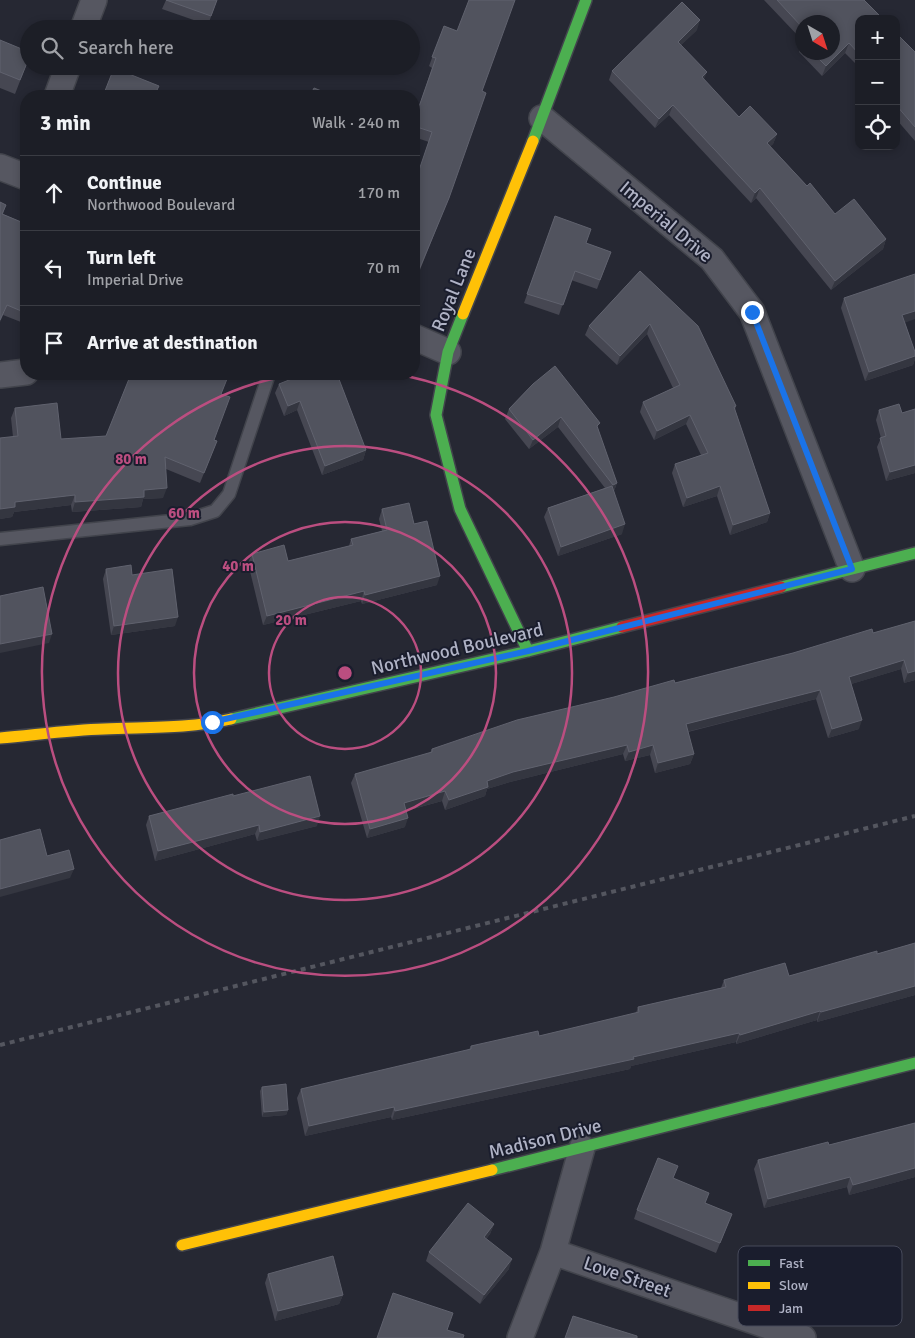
<!DOCTYPE html>
<html lang="en">
<head>
<meta charset="utf-8">
<style>
  body { margin:0; font-family:Signika,sans-serif; background:#292b32; color:#f1f3f6 }
  .controls { position:absolute; right:15px; top:15px; display:grid; overflow:hidden; border-radius:10px; box-shadow:0 2px 8px #0003 }
  .controls button { width:45px; height:45px; display:grid; place-items:center; padding:0; border:0; border-bottom:1px solid #3a3c43; background:#1c1e26; color:#f1f3f6; font:25px sans-serif }
  .compass { position:absolute; left:795px; top:15px; width:45px; height:45px; border-radius:50%; background:#1c1e26; box-shadow:0 2px 8px #0003; rotate:141deg }
  .stop { position:absolute; width:15px; height:15px; margin:-11px; border:4px solid #1a73e8; border-radius:50%; background:#fff }
  .stop.end { background:#1a73e8; border-color:#fff; box-shadow:0 1px 5px #0008 }
  .list { margin:0; padding:0; list-style:none }
  h2 { display:flex; justify-content:space-between; align-items:center; height:65px; margin:0; padding:0 20px; font-size:21px }
  h2 small { font-size:16px; font-weight:400; color:#a0a2a7 }
  .list li { display:grid; grid-template-columns:32px 1fr auto; gap:15px; align-items:center; box-sizing:border-box; height:75px; padding:0 20px; border-top:1px solid #3a3c43 }
  .list b { display:block; font-size:19px; white-space:nowrap }
  .list p { margin:0; font-size:16px; white-space:nowrap; color:#a0a2a7 }
  .list em { font-size:16px; font-style:normal; color:#a0a2a7 }
  .icon { flex:none; width:28px; height:28px; fill:none; stroke:currentColor; stroke-width:2; stroke-linecap:round; stroke-linejoin:round }
  .map { position:relative; flex:none; width:915px; height:1338px; overflow:hidden }
  .search { position:absolute; background:#1c1e26; box-shadow:0 2px 8px #0003; left:20px; top:20px; width:400px; height:55px; display:flex; align-items:center; gap:12px; box-sizing:border-box; padding:0 18px; border-radius:28px; color:#a0a2a7; font-size:19px }
  .panel { position:absolute; background:#1c1e26; box-shadow:0 2px 8px #0003; left:20px; top:90px; width:400px; height:290px; border-radius:20px }
  .map>svg:first-child { display:block }
  .lines { fill:none; stroke-linecap:round; stroke-linejoin:round }
  .lane-casing { stroke:#42444c; stroke-width:15 }
  .street-casing { stroke:#42444c; stroke-width:28 }
  .fast-casing { stroke:#42444c; stroke-width:14 }
  .slow-casing { stroke:#42444c; stroke-width:14 }
  .jam-casing { stroke:#42444c; stroke-width:14 }
  .lane { stroke:#565761; stroke-width:12 }
  .street { stroke:#565761; stroke-width:25 }
  .fast { stroke:#4caf50; stroke-width:11 }
  .slow { stroke:#ffc107; stroke-width:11 }
  .jam { stroke:#c62828; stroke-width:11 }
  .rail { stroke:#54565f; stroke-width:4; stroke-dasharray:5 5; stroke-linecap:butt }
  .wall { fill:#464752 }
  .shaded-wall { fill:#343640 }
  .building { fill:#51535e; stroke:#60626e }
  .route { stroke:#1a73e8; stroke-width:6 }
  .ring { fill:none; stroke:#bb4e80; stroke-width:2.5 }
  .labels { text-anchor:middle; dominant-baseline:central; stroke-width:4; stroke-linejoin:round; paint-order:stroke }
  .street-label { font-size:19px; fill:#afb2c5; stroke:#1a1d2d }
  .key { fill:#1a1d2d; stroke:#474a5b; stroke-width:1 }
  .key-label { font-size:14px; fill:#afb2c5 }
  .centre { fill:#bb4e80; stroke:#1a1d2d; stroke-width:2.5 }
  .ring-label { font-size:15px; text-anchor:middle; font-weight:bold; fill:#bb4e80; stroke:#1a1d2d; stroke-width:4; stroke-linejoin:round; paint-order:stroke }
</style>
</head>
<body>
<div class="map">
<svg width="915" height="1338" viewBox="0 0 915 1338">
  <rect width="100%" height="100%" fill="#262833"/>
  <g class="lines">
    <defs>
      <path id="lane" d="M0,539L190,519L215,511L229,494L269,374"/>
      <path id="street" d="M83,29L94,0
        M57,96L68,66
        M542,118L712,259L752,312L852,569
        M0,167L26,177
        M414,337L448,352
        M0,375L26,372
        M553,1252L803,1338
        M520,1338L553,1252L582,1148"/>
      <path id="fast" d="M533,141L586,0
        M463,314L448,352L436,415L460,509L528,651
        M781,587L915,553
        M231,719L528,651L622,627
        M492,1170L915,1063"/>
      <path id="slow" d="M463,314L533,141
        M0,738C35,735 69,730 104,729C148,727 187,729 231,719
        M182,1245L492,1170"/>
      <path id="jam" d="M622,627L781,587"/>
    </defs>
    <use href="#lane" class="lane-casing"/>
    <use href="#street" class="street-casing"/>
    <use href="#fast" class="fast-casing"/>
    <use href="#slow" class="slow-casing"/>
    <use href="#jam" class="jam-casing"/>
    <use href="#lane" class="lane"/>
    <use href="#street" class="street"/>
    <use href="#fast" class="fast"/>
    <use href="#slow" class="slow"/>
    <use href="#jam" class="jam"/>
    <path class="rail" d="M0,1045L915,816"/>
  </g>
  <path class="wall" d="M166,0H217L208,25L162,9Z
    M764,0H864L859,19V67L845,53L822,76L799,52L802,42V52H832L802,22V40Z
    M444,26L482,91L445,207L416,280L414,279V184L429,142L414,137V121L432,68L429,66Z
    M697,30L681,45L704,80L739,117L777,134L773,144L770,146L807,186L835,214L886,239L883,249L831,290L756,198L751,203L669,115L655,128L609,80L612,71Z
    M896,33L915,52V141L896,119Z
    M0,40L29,58L15,94L0,88Z
    M0,202L6,205L3,214L26,224V324L3,315L0,322Z
    M555,216L586,243L611,252L597,289L571,280L559,315L524,303Z
    M640,271L736,406L735,410L770,513L767,522L730,535L717,496L683,507L672,473L675,464L701,455L686,424L654,440L640,412L643,402L673,388L647,334L617,365L585,335L589,326Z
    M844,298L905,323L915,352V359L913,365L865,381L841,308Z
    M279,384L366,450L363,460L322,475L297,410L284,416L275,393Z
    M533,384L598,429L617,483L614,491L622,534L558,556L544,517L548,508L605,488L558,427L529,449L505,419L509,409Z
    M222,394L214,440L217,441L200,483L166,469L163,498L143,499L141,507L72,512L71,505L14,512L12,517L0,519V438L13,437L11,418L15,408L61,439L106,436Z
    M915,409V473L886,481L877,447L881,438L876,420L879,410L902,413Z
    M382,509L414,524L437,585L362,604L361,601L263,625L248,563L252,554L288,561L349,546L351,539L382,531L379,519Z
    M106,569L132,575L175,626L111,635L103,579Z
    M915,621V680L904,683L901,669L851,684L859,729L828,738L816,699L688,732L694,754L690,764L655,773L650,755L625,761L623,754L510,782L487,789L485,796L445,810L442,801L406,811L405,827L367,838L351,783L355,774L430,753L432,749L675,683L873,633Z
    M233,796L317,826L257,841L255,834L155,861L146,825L149,816Z
    M915,943V995L817,1022V1020L736,1044V1042L631,1066L630,1069L392,1120L391,1117L305,1136L297,1098L301,1089L469,1050L471,1046L539,1036L636,1013L638,1007L721,988L724,980L789,976L877,954Z
    M262,1087L288,1110L286,1115L262,1117L260,1091Z
    M915,1123V1177L849,1195L847,1187L764,1208L754,1169L758,1160L829,1145Z
    M673,1179L705,1203L732,1214L716,1253L634,1219L637,1210Z
    M494,1224L490,1234L486,1239L509,1269L480,1304L426,1261L429,1252Z
    M268,1274L343,1295L339,1304L275,1321L265,1283Z"/>
  <path class="shaded-wall" d="M700,20L697,30L674,52L678,42Z
    M849,43L845,53L822,76L826,66Z
    M707,72L703,82L702,77Z
    M673,105L669,115L655,128L659,119Z
    M777,134L773,144L764,153L767,143Z
    M760,188L756,198L751,203L755,193Z
    M886,239L883,249L831,290L835,281Z
    M915,311V319L899,325L902,315Z
    M650,324L647,334L617,365L620,356Z
    M915,356V359L913,365L865,381L869,372Z
    M300,401L297,410L284,416L288,406Z
    M690,415L686,424L654,440L657,431Z
    M561,417L558,427L529,449L533,440Z
    M366,450L363,460L322,475L325,466Z
    M915,465V473L886,481L890,472Z
    M617,483L613,493L610,494L613,485Z
    M720,486L717,496L683,507L687,498Z
    M167,488L163,498L143,499L141,507L72,512L75,502L144,490Z
    M75,495L71,505L14,512L12,517L0,519V509L15,502Z
    M770,513L767,522L730,535L733,525Z
    M625,524L622,534L558,556L561,547Z
    M440,576L437,585L362,604L365,595Z
    M364,591L361,601L263,625L267,616Z
    M178,617L175,626L111,635L114,626Z
    M52,634L49,643L0,653V644Z
    M904,660L901,669L845,686L849,677Z
    M915,671V680L904,683L908,673Z
    M820,690L816,699L682,733L686,724Z
    M862,720L859,729L828,738L832,729Z
    M627,745L623,754L510,782L487,789L485,796L445,810L449,800L487,781L513,772Z
    M653,745L650,755L625,761L629,752Z
    M694,754L690,764L655,773L658,763Z
    M445,791L442,801L401,812L404,803Z
    M320,816L317,826L257,841L260,832Z
    M408,818L405,827L367,838L370,829Z
    M259,825L255,834L155,861L158,851Z
    M74,869L70,878L0,897V889Z
    M915,986V995L817,1022L821,1012Z
    M820,1011L817,1020L736,1044L740,1035Z
    M739,1033L736,1042L631,1066L630,1069L392,1120L395,1111Z
    M394,1107L391,1117L305,1136L309,1126Z
    M288,1110L286,1115L262,1117L264,1112Z
    M915,1168V1177L849,1195L853,1185Z
    M850,1177L847,1187L764,1208L768,1199Z
    M494,1224L490,1234L481,1247L484,1237Z
    M512,1259L509,1269L480,1304L484,1295Z
    M343,1295L339,1304L275,1321L278,1311Z"/>
  <path class="building" d="M166,0H217L211,16Z
    M469,0H515L482,91L486,93L449,198L419,270L414,268V185L432,132L414,126V121L436,58L432,57L444,26L457,31Z
    M777,0H864L883,19H859V54L849,43L826,66L812,52H832V22H802V27Z
    M682,2L700,20L678,42L707,72L702,77L739,117L750,106L777,134L767,143L807,186L810,183L835,214L854,199L886,239L835,281L760,188L755,193L673,105L659,119L612,71Z
    M896,33L915,52V127L896,105Z
    M0,40L29,52V58L20,80L0,72Z
    M114,68L159,86L157,90L170,96H103Z
    M314,88L334,96H310Z
    M0,202L6,205L2,214L26,224V313L7,305L0,320Z
    M555,216L591,229L586,243L611,252L600,280L575,271L563,305L527,294Z
    M640,271L698,326L736,406L734,407L770,513L733,525L720,486L687,498L675,464L708,453L690,415L657,431L643,402L680,385L650,324L620,356L589,326Z
    M915,274V311L902,315L915,352V356L869,372L844,298Z
    M555,366L600,423L597,426L617,483L613,485L561,417L533,440L509,409L533,384Z
    M131,374H229L221,394L230,397L214,440L217,441L204,473L165,457L167,488L144,490V497L75,502V495L15,502V507L0,509V438L18,436L15,408L57,403L61,439L106,436Z
    M304,374H337L366,450L325,466L300,401L288,406L279,384Z
    M899,404L902,413L915,409V465L890,472L880,438L886,436L879,410Z
    M612,486L625,524L561,547L548,508Z
    M409,503L414,524L427,521L440,576L365,595L364,591L267,616L252,554L284,545L288,561L353,545L351,539L387,530L382,509Z
    M131,565L132,575L172,569L178,617L114,626L106,569Z
    M43,587L52,634L0,644V596Z
    M915,621V671L908,673L904,660L849,677L862,720L832,729L820,690L686,724L694,754L658,763L653,745L629,752L627,745L513,772L487,781L488,787L449,800L445,791L404,803L408,818L370,829L355,774L432,752V749L517,720L614,697L674,680L675,683L793,653L872,629L873,633Z
    M310,776L320,816L260,832L259,825L158,851L149,816L233,794V796Z
    M40,829L47,856L69,850L74,869L0,889V840Z
    M915,943V986L821,1012L820,1011L740,1035L739,1033L633,1057L634,1059L395,1111L394,1107L309,1126L301,1089L471,1049V1046L538,1031L539,1036L639,1012L638,1007L726,987L724,980L785,963L789,976L877,951V954Z
    M286,1084L288,1110L264,1112L262,1087Z
    M915,1123V1168L853,1185L850,1177L768,1199L758,1160L828,1142L829,1145Z
    M658,1158L678,1166L673,1178L709,1193L705,1203L732,1214L720,1243L637,1210Z
    M468,1203L494,1224L484,1237L512,1259L484,1295L429,1252Z
    M333,1256L343,1295L278,1311L268,1274Z
    M393,1293L453,1313L447,1330L464,1335L463,1338H377Z
    M573,1316L637,1336V1338H565Z"/>
  <g class="lines">
    <path class="route" d="M212,722L528,651L852,569L752,312"/>
  </g>
  <g class="ring">
    <circle cx="345" cy="673" r="76"/>
    <circle cx="345" cy="673" r="151"/>
    <circle cx="345" cy="673" r="227"/>
    <path d="M395 374A303 303 0 1 1 295 374"/>
  </g>
  <g class="labels">
    <g class="street-label">
      <text transform="translate(666 222) rotate(40)">Imperial Drive</text>
      <text transform="translate(454 290) rotate(-68)">Royal Lane</text>
      <text transform="translate(457 649) rotate(-13)">Northwood Boulevard</text>
      <text transform="translate(545 1139) rotate(-14)">Madison Drive</text>
      <text transform="translate(627 1277) rotate(19)">Love Street</text>
    </g>
  </g>
  <rect x="738" y="1246" width="164" height="80" rx="8" class="key"/>
  <rect x="748" y="1260" width="22" height="6" fill="#4caf50"/>
  <rect x="748" y="1282" width="22" height="7" fill="#ffc107"/>
  <rect x="748" y="1305" width="22" height="6" fill="#c62828"/>
  <g class="key-label">
    <text x="779" y="1268">Fast</text>
    <text x="779" y="1290">Slow</text>
    <text x="779" y="1313">Jam</text>
  </g>
  <circle cx="345" cy="673" r="8" class="centre"/>
  <g class="ring-label">
    <text x="131" y="464">80 m</text>
    <text x="184" y="518">60 m</text>
    <text x="238" y="571">40 m</text>
    <text x="291" y="625">20 m</text>
  </g>
</svg>
<div class="controls">
<button>+</button>
<button>−</button>
<button><svg class="icon" aria-label="locate" viewBox="0 0 24 24"><circle cx="12" cy="12" r="6"/><path d="M12 2v4M12 18v4M2 12h4M18 12h4"/></svg></button>
</div>
<svg class="compass" viewBox="-18 -18 36 36"><path d="M0-13l5 13h-10z" fill="#e53935"/><path d="M0 13l5-13h-10z" fill="#a0a2a7"/></svg>
<div class="stop" style="left:212px;top:722px"></div>
<div class="stop end" style="left:752px;top:312px"></div>
<div class="search"><svg class="icon" aria-label="search" viewBox="0 0 24 24"><circle cx="10" cy="10" r="6"/><path d="M15 15l6 6"/></svg>Search here</div>
<section class="panel">
<h2>3 min<small>Walk · 240 m</small></h2>
<ul class="list">
<li><svg class="icon" aria-label="ahead" viewBox="0 0 24 24"><path d="M12 20V5M6 11l6-6 6 6"/></svg><div><b>Continue</b><p>Northwood Boulevard</p></div><em>170 m</em></li>
<li><svg class="icon" aria-label="left" viewBox="0 0 24 24"><path d="M17 20v-9H6M10 6l-5 5 5 5"/></svg><div><b>Turn left</b><p>Imperial Drive</p></div><em>70 m</em></li>
<li><svg class="icon" aria-label="arrive" viewBox="0 0 24 24"><path d="M6 21V4h12l-3 4 3 4H6"/></svg><div><b>Arrive at destination</b></div></li>
</ul>
</section>
</div>
</body>
</html>
